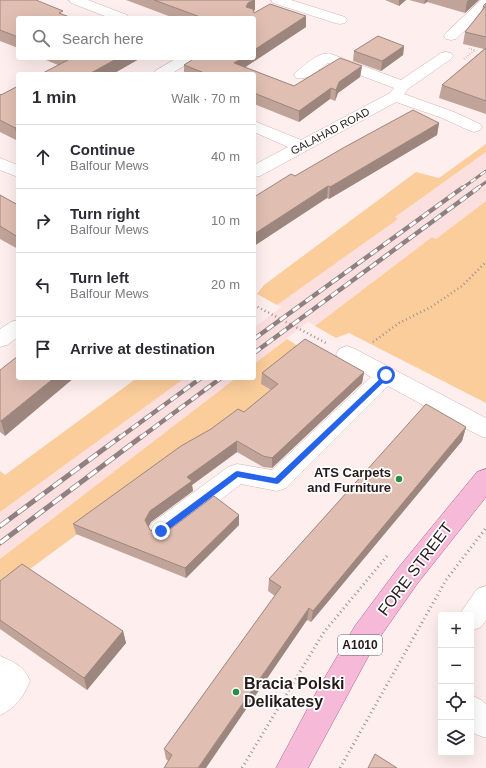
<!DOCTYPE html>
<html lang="en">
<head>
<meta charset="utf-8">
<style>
  body { margin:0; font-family:Arial,sans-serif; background:#f2f2f3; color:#2b2b33 }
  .controls { position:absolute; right:12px; bottom:12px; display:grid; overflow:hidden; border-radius:4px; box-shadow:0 4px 16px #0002 }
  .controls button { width:36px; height:36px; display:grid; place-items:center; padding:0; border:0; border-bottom:1px solid #e1e1e2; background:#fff; color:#2b2b33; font:20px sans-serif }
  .stop { position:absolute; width:12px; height:12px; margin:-9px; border:3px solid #2563eb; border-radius:50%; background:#fff }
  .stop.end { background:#2563eb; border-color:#fff; box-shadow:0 1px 4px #0008 }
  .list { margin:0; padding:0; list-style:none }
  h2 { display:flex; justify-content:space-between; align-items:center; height:52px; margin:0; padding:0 16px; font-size:17px }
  h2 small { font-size:13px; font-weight:400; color:#7c7c81 }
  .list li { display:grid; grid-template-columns:26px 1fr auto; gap:12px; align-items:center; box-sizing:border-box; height:64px; padding:0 16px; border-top:1px solid #e1e1e2 }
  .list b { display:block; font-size:15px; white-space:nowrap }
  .list p { margin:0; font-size:13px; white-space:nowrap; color:#7c7c81 }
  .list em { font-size:13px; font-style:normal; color:#7c7c81 }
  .icon { flex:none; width:22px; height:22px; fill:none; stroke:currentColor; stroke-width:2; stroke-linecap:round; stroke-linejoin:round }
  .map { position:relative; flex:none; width:486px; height:768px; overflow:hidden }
  .search { position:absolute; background:#fff; box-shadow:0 4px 16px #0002; left:16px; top:16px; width:240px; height:44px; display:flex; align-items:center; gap:10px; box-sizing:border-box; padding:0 14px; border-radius:4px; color:#7c7c81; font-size:15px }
  .panel { position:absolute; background:#fff; box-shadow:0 4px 16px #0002; left:16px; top:72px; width:240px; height:308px; border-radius:4px }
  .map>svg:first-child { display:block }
  .built { fill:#fce0e0 }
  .green { fill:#fbcd9b }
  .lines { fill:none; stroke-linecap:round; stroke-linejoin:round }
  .minor-casing { stroke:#d5b1b2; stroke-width:1 }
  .major-casing { stroke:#a96485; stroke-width:1 }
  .path-far2 { stroke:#9f9090; stroke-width:1.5; stroke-dasharray:0.5 2; stroke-linecap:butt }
  .path-far1 { stroke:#9f9090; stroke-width:2.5; stroke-dasharray:1 3; stroke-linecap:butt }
  .path { stroke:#9f9090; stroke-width:3; stroke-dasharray:1 3.5; stroke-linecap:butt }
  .minor { fill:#fff; fill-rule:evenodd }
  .major { fill:#f6bad8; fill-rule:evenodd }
  .rail-far2-casing { stroke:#8f8081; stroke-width:3 }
  .rail-far1-casing { stroke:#8f8081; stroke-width:4.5 }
  .rail-casing { stroke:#8f8081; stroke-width:5 }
  .rail-far2 { stroke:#fff; stroke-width:2; stroke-dasharray:6; stroke-linecap:butt }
  .rail-far1 { stroke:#fff; stroke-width:3; stroke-dasharray:8; stroke-linecap:butt }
  .rail { stroke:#fff; stroke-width:3.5; stroke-dasharray:11; stroke-linecap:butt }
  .wall { fill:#c1a499 }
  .shaded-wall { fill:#9d867d }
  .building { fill:#e0bfb2; stroke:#9d867d }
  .route { fill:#2563eb }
  .poi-dot { fill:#288e44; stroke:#fff; stroke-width:1.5 }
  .labels { text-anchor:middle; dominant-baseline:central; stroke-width:3.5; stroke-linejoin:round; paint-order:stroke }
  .far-street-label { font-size:11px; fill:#26191a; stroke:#fff }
  .shield { fill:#fff; stroke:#675e5f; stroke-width:1 }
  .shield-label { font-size:12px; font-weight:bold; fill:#26191a }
  .poi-label { font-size:13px; font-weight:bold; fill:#26191a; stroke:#fff; text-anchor:end }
  .near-street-label { font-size:16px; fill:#26191a; stroke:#fff }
  .near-poi-label { font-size:16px; font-weight:bold; fill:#26191a; stroke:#fff; text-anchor:start }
</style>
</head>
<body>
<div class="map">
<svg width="486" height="768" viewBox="0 0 486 768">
  <rect width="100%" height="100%" fill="#feeeee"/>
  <path class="built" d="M486,152V201L436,239L432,237L315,326L308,322L254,364V328L281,307L277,305L397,219L395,217Z
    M185,378H236L0,559V512Z"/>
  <path class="green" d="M486,144V152L395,217L398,219L277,305L257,294L264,285L416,172L439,178Z
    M486,201V403L349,333L336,338L315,326L432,237L436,239Z
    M287,339L304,350L262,384L272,391L0,591V559L236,378H254V364Z
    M137,378H185L0,512V471L5,475Z"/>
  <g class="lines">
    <defs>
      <path id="minor" d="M69,0H88L127,15L129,18H110L71,3Z
        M271,0H291L345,17L347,20L345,23L340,24L335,23L273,3Z
        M481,0H486V10L456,39L451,40L446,39L444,36L446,33Z
        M446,52L451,53L453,56L451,59L408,89L404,94L454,112L480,124L482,127L480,130L474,132L468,130L442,118L396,102L260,176L254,177V165L288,147L254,132V121L301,140L390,93L394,88L328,63C318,70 308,81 296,78L294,75L296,72C306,65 318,51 331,54L401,80L441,53Z
        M177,58H194L192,61L171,74H153L155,71Z
        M0,158L18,165V177L0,170Z
        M18,320V337L7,345L0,347V329L11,322Z
        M347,346L355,349L486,418V438L478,435L388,386L286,488L277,491L241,484L170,539L161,542L152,539L148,531L152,523L228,467L237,464L272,470L371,377L339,359L336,354L339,349Z
        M486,586V620L481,627L471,631V615H459L477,589Z
        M0,656C14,662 24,666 30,681C24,696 15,709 0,715Z
        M471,695L481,700L486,704V738L475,734L471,730Z"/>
      <path id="major" d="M486,469V497L417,584L375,644L308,768H276L317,691L355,626L399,567L477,472Z"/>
    </defs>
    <use href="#minor" class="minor-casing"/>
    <use href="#major" class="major-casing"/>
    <path class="path-far2" d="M464,59L475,50L467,48"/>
    <path class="path-far1" d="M254,305L326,343
      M373,342L399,323L431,307L462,286L486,262"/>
    <path class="path" d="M242,768L324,632L387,556
      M340,768L446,580L486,528"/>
    <use href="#minor" class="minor"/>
    <use href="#major" class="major"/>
    <defs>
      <path id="rail-far2" d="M461,189L486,171
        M476,189L486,182"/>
      <path id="rail-far1" d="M254,339L462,188
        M254,353L478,188
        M119,438L201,378
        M140,438L221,378"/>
      <path id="rail" d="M0,526L120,437
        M0,543L141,437"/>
    </defs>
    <use href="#rail-far2" class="rail-far2-casing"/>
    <use href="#rail-far1" class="rail-far1-casing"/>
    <use href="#rail" class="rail-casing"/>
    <use href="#rail-far2" class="rail-far2"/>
    <use href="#rail-far1" class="rail-far1"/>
    <use href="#rail" class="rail"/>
  </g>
  <path class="wall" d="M0,0L64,15L18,18V48L0,41Z
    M126,0H255V10L253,11L254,13L306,16V27L245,67L294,86L362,66L360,77L338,93L335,101L330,99L299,122L254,104V74H184V65L254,58V18H174Z
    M385,0H406L399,6Z
    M409,0H479L465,13L427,2L424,4Z
    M486,3V114L439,98L442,85L484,49L463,44L465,32L482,10L483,6Z
    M404,46L403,55L381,71L353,61L354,51Z
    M41,58H141L58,65Z
    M18,86V141L0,132V94L1,95Z
    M439,123L437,135L329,199L327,198L254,246V197L295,176Z
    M0,195L18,205V249L0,239Z
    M0,370L5,436L0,432Z
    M364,372L362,383L272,468L263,467L237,452L192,485L193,491L151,522L148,527L150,530L160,533L239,515V525L186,578L76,534L73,524L244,412L271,390L261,384L262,373Z
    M466,427L462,441L311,622L307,620L168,761L166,759L164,749L275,596L268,591L269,579Z
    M0,581L123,631L126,643L87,690L0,629Z"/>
  <path class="shaded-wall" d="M248,0H255V10L248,14L246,7Z
    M399,0H406L399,6Z
    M425,0H428L427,2L424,4Z
    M469,0H479L465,13L467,1Z
    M306,16V27L235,74L234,63L242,58H254V50Z
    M404,46L403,55L381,71L382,61Z
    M118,58H141L113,74H89Z
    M362,66L360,77L338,93L335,101L336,90L339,82Z
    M331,88L330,99L299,122V111Z
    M439,123L437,135L329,199L330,187Z
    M18,126V141L15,128Z
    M328,186L327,198L254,246V234Z
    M364,372L362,383L272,468V458Z
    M54,378H74L5,436L1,421Z
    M466,427L462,441L311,622L313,611Z
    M237,441V452L192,485L193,491L151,522L147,530L145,520L150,511L187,477Z
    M239,515V525L186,578L185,568Z
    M309,608L307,620L206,768H198Z
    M123,631L126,643L87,690L84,678Z"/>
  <path class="building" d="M0,0H36L63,11L59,13L72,18H18V37L0,30Z
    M154,0H254L248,3L246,7L253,9L254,13L270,4L306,16L254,50V18H203Z
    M486,3V37L465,32L485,7L483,6Z
    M378,36L404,46L382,61L354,51Z
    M486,48V101L442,85Z
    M69,58H118L89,74H41L70,59Z
    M195,58H242L234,63L294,86L340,58L362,66L339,82L336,90L331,88L299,111L254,93V74H207L184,65Z
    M18,86V126L15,128L0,120V94L1,95Z
    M413,110L439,123L330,187L328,186L254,234V197L291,174L295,176L343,148Z
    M0,195L18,205V237L0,226Z
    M305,339L364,372L272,458L263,456L237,441L187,477L192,481L150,511L145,520L150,530L160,533L169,530L214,496L239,515L185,568L73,524L181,446L211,429L238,409L244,412L278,384L262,373Z
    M18,356V378H54L1,421H0V370Z
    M426,404L466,427L313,611L309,608L198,768H164L172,755L164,749L281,587L269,579Z
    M22,564L123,631L84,678L0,620V581Z
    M375,754L397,768H368Z"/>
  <path class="route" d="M386,373L389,374V377L279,483L277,484L238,477L163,534H158V529L235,472L237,471L275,478Z"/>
  <g class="poi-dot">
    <circle cx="399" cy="479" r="4"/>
    <circle cx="236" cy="692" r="4"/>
  </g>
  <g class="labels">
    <g class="far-street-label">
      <text transform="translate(330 131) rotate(-28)">GALAHAD ROAD</text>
    </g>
    <rect class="shield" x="338" y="635" width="44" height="20" rx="3"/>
    <g class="shield-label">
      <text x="360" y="645">A1010</text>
    </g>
    <g class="poi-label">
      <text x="391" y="472">ATS Carpets<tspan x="391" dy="15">and Furniture</tspan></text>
    </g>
    <g class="near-street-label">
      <text transform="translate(415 569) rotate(-53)">FORE STREET</text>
    </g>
    <g class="near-poi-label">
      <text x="244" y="683">Bracia Polski<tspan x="244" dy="18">Delikatesy</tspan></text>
    </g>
  </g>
</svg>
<div class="controls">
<button>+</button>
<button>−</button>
<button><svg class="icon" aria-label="locate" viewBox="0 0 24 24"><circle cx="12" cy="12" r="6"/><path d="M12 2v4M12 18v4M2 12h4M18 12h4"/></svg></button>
<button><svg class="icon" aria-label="layers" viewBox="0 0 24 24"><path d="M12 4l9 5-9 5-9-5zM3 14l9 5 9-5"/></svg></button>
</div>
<div class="stop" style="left:386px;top:375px"></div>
<div class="stop end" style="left:161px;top:531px"></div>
<div class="search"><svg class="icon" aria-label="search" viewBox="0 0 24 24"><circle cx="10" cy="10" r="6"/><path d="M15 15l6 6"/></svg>Search here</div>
<section class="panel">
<h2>1 min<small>Walk · 70 m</small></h2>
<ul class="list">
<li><svg class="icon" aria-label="ahead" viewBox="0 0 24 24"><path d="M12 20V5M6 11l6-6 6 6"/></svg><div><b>Continue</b><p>Balfour Mews</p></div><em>40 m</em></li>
<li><svg class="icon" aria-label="right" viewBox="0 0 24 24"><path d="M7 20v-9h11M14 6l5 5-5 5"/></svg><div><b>Turn right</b><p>Balfour Mews</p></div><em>10 m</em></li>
<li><svg class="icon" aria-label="left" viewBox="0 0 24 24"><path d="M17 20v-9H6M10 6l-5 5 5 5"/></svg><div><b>Turn left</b><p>Balfour Mews</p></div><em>20 m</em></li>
<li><svg class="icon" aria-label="arrive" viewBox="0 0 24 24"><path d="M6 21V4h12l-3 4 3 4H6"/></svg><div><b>Arrive at destination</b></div></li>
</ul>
</section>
</div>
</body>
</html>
